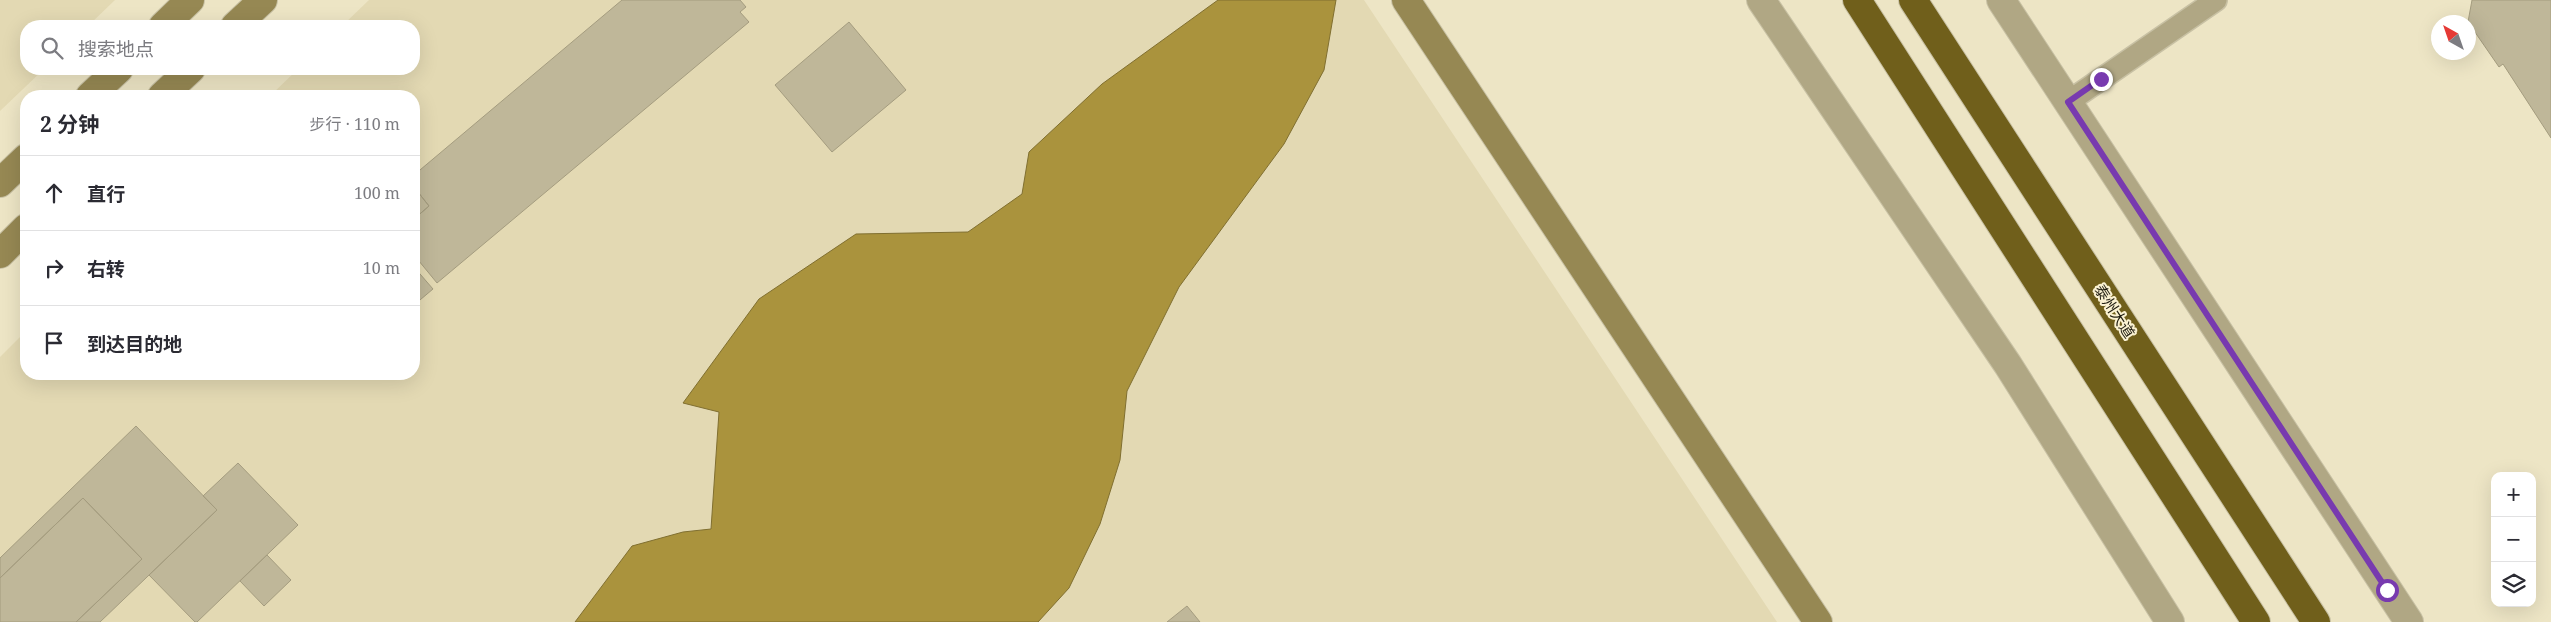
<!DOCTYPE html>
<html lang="zh">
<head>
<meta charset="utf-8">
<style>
  body { margin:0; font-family:"Noto Serif","Noto Sans SC",serif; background:#f2f2f3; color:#2b2b33 }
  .controls { position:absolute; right:15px; bottom:15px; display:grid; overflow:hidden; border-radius:10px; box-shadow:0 5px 20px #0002 }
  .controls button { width:45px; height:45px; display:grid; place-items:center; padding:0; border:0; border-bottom:1px solid #e1e1e2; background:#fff; color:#2b2b33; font:25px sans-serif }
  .compass { position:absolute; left:2431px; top:15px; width:45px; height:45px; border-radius:50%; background:#fff; box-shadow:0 5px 20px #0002; rotate:320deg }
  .stop { position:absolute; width:15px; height:15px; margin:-11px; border:4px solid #783aaf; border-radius:50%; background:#fff }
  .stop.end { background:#783aaf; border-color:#fff; box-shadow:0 1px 5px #0008 }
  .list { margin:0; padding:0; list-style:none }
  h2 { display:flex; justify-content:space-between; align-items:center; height:65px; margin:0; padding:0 20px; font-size:21px }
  h2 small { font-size:16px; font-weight:400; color:#7c7c81 }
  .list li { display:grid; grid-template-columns:32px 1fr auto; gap:15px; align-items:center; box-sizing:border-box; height:75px; padding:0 20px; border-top:1px solid #e1e1e2 }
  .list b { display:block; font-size:19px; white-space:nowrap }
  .list em { font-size:16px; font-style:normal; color:#7c7c81 }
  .icon { flex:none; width:28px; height:28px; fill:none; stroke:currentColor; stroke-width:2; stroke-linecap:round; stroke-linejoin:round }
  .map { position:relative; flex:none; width:2551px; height:622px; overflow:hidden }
  .search { position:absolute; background:#fff; box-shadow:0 5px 20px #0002; left:20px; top:20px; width:400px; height:55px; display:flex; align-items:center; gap:12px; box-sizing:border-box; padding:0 18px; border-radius:20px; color:#7c7c81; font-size:19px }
  .panel { position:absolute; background:#fff; box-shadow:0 5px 20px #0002; left:20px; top:90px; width:400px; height:290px; border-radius:20px }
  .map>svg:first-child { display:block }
  .built { fill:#e3d9b3 }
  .water { fill:#aa933d; stroke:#806f30 }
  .building { fill:#bfb799; stroke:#a49c7f }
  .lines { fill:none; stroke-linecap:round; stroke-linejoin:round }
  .lane-casing { stroke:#c8c1a4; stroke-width:24 }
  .street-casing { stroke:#c8c1a4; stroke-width:30 }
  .secondary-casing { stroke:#c8c1a4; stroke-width:30 }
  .highway-casing { stroke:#c8c1a4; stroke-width:30 }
  .lane { stroke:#b0a784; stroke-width:21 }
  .street { stroke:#b0a784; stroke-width:28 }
  .secondary { stroke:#968853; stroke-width:28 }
  .highway { stroke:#705f1b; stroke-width:28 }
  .route { stroke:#783aaf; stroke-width:6 }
  .labels { text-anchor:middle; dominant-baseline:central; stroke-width:4; stroke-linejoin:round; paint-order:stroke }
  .street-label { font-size:15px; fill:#1f1c10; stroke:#fbf2d2 }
</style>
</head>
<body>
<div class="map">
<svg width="2551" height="622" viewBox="0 0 2551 622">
  <rect width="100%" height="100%" fill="#ede5c5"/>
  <path class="built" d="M0,0H115L88,26H26V69H44L0,111Z
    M369,0H1364L1777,622H0V357L26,331V374H414V96H270L298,69H414V26H342Z"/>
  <path class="water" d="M1218,0H1336L1324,70L1284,144L1179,287L1127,391L1120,460L1100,524L1069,588L1038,622H575L632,546L683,532L711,529L719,412L683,403L759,299L856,234L968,232L1022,194L1029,152L1102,84Z"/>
  <path class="building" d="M622,0H740L746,7L740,12L749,22L437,283L414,255V219L429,206L414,187V175Z
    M2472,0H2551V138L2503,64L2499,67L2468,22Z
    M849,22L906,90L832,152L775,85Z
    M414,187L429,206L414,219Z
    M414,267L433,289L414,305Z
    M136,426L217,510L100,622H76L142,559L83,498L0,578V558Z
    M238,463L298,525L197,622H195L149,575L217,510L203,496Z
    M83,498L142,559L76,622H0V578Z
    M267,555L291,580L264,606L240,581Z
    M1187,606L1200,622H1167Z"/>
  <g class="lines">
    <defs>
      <path id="lane" d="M2068,102L2216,0"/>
      <path id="street" d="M1761,0L2008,365L2170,622
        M2001,0L2409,622"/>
      <path id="secondary" d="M1406,0L1818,622
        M163,26L190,0
        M235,26L263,0
        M90,96L119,69
        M162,96L191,69
        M0,183L26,158
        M0,254L26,228"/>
      <path id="highway" d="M1857,0L2256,622
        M1913,0L2316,622"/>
    </defs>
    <use href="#lane" class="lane-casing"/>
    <use href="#street" class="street-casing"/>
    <use href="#secondary" class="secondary-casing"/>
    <use href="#highway" class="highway-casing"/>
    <use href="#lane" class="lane"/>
    <use href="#street" class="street"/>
    <use href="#secondary" class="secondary"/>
    <use href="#highway" class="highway"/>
  </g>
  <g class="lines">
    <path class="route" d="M2101,79L2068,102L2387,590"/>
  </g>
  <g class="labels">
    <g class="street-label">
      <text transform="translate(2115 311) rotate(57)">泰州大道</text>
    </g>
  </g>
</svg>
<div class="controls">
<button>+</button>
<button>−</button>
<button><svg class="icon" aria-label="layers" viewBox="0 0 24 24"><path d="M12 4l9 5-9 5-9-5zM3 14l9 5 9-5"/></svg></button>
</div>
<svg class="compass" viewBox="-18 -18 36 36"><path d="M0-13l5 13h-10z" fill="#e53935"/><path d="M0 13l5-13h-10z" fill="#7c7c81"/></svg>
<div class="stop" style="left:2387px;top:590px"></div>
<div class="stop end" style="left:2101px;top:79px"></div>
<div class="search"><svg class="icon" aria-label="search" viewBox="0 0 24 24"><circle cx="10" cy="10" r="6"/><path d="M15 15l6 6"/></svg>搜索地点</div>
<section class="panel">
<h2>2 分钟<small>步行 · 110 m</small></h2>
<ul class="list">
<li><svg class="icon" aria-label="ahead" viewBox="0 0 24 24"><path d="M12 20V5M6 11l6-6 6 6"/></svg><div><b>直行</b></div><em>100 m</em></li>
<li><svg class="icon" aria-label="right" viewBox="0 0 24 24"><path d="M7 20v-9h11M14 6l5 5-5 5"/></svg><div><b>右转</b></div><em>10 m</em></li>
<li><svg class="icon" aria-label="arrive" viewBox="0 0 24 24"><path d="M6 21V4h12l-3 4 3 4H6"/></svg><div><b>到达目的地</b></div></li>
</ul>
</section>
</div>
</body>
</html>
